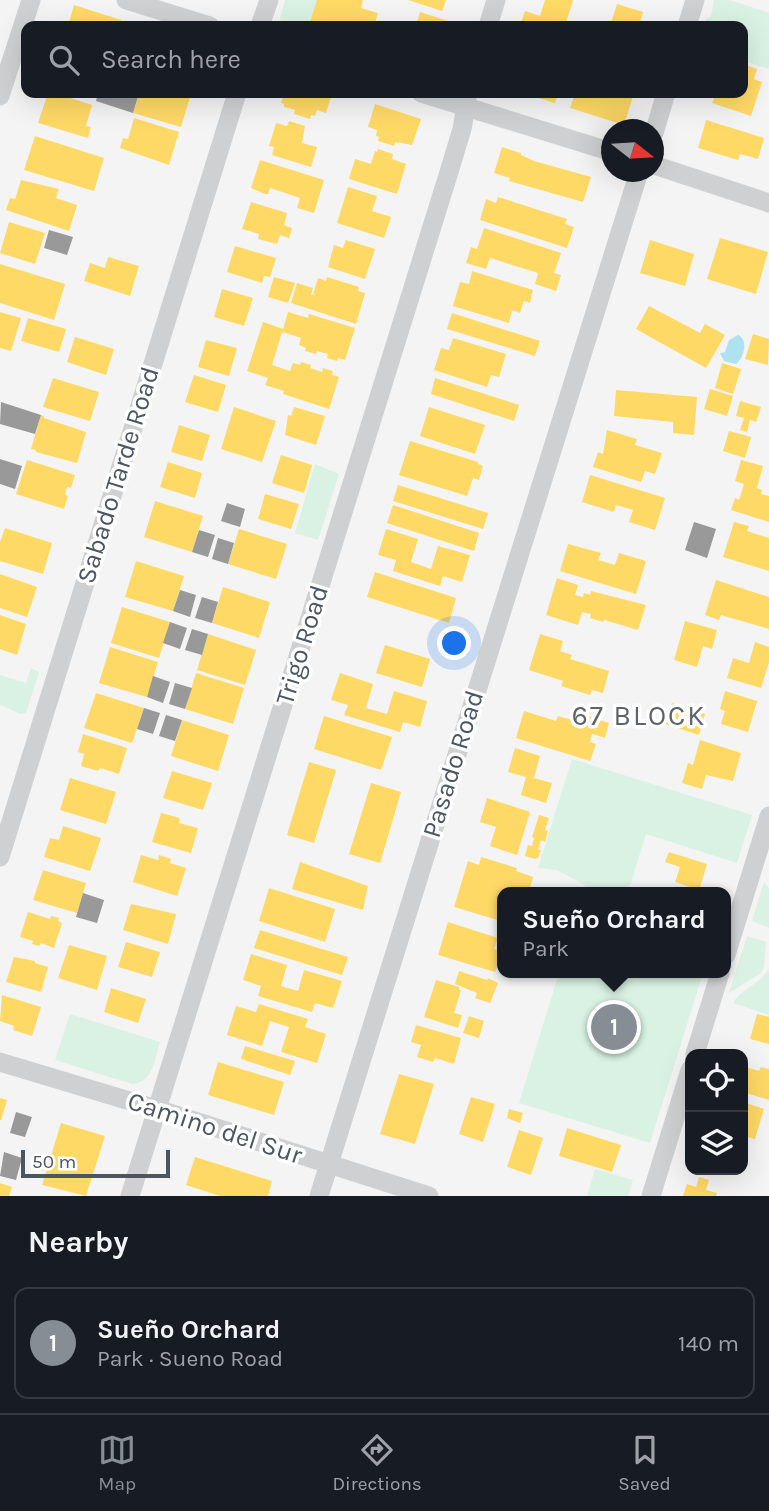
<!DOCTYPE html>
<html lang="en">
<head>
<meta charset="utf-8">
<style>
  body { margin:0; font-family:Karla,sans-serif; background:#20242c; color:#f1f3f6 }
  .controls { position:absolute; right:21px; bottom:21px; display:grid; overflow:hidden; border-radius:14px; box-shadow:0 7px 28px #0002 }
  .controls button { width:63px; height:63px; display:grid; place-items:center; padding:0; border:0; border-bottom:2px solid #363941; background:#171b24; color:#f1f3f6; font:35px sans-serif }
  .compass { position:absolute; left:601px; top:119px; width:63px; height:63px; border-radius:50%; background:#171b24; box-shadow:0 7px 28px #0002; rotate:107deg }
  .scale { position:absolute; left:21px; bottom:18px; width:149px; box-sizing:border-box; padding-left:7px; border:4px solid #4a5661; border-top:0; font-size:19px; line-height:24px; white-space:nowrap; color:#4a5661; -webkit-text-stroke:5px #fff; paint-order:stroke }
  .you { position:absolute; left:455px; top:644px; width:24px; height:24px; margin:-18px; border:5px solid #fff; border-radius:50%; background:#1a73e8; box-shadow:0 0 0 10px #1a73e833 }
  .badge { display:grid; place-items:center; width:46px; height:46px; border-radius:50%; background:#868d94; color:#fff; font-size:23px; font-weight:700 }
  .pin { position:absolute; translate:-50% -50%; border:4px solid #fff; box-shadow:0 2px 7px #0006 }
  .popup { position:absolute; left:497px; top:887px; width:234px; height:91px; box-sizing:border-box; display:grid; place-content:center; border-radius:14px; background:#171b24; filter:drop-shadow(0 2px 5px #0005); font-size:23px; white-space:nowrap; color:#9ea1a6 }
  .popup b { font-size:26px; color:#f1f3f6 }
  .popup::after { content:''; position:absolute; left:50%; top:100%; margin-left:-14px; border:14px solid transparent; border-top-color:#171b24 }
  .list { margin:0; padding:0; list-style:none }
  h2 { display:flex; justify-content:space-between; align-items:center; height:91px; margin:0; padding:0 28px; font-size:30px }
  h2 small { font-size:23px; font-weight:400; color:#9ea1a6 }
  .list li { display:grid; grid-template-columns:46px 1fr auto; gap:21px; align-items:center; box-sizing:border-box; height:112px; margin:0 14px 14px; padding:0 14px; border:2px solid #363941; border-radius:14px }
  .list b { display:block; font-size:26px; white-space:nowrap }
  .list p { margin:0; font-size:23px; white-space:nowrap; color:#9ea1a6 }
  .list em { font-size:23px; font-style:normal; color:#9ea1a6 }
  .icon { flex:none; width:38px; height:38px; fill:none; stroke:currentColor; stroke-width:2; stroke-linecap:round; stroke-linejoin:round }
  .map { position:relative; flex:none; width:769px; height:1196px; overflow:hidden }
  .search { position:absolute; background:#171b24; box-shadow:0 7px 28px #0002; left:21px; right:21px; top:21px; height:77px; display:flex; align-items:center; gap:18px; box-sizing:border-box; padding:0 24px; border-radius:14px; color:#9ea1a6; font-size:26px }
  .sheet { height:217px; background:#171b24 }
  nav { display:flex; justify-content:space-around; align-items:center; box-sizing:border-box; height:98px; border-top:2px solid #363941; background:#171b24; font-size:19px; color:#9ea1a6 }
  nav a { display:grid; justify-items:center; gap:4px }
  nav .on { color:#868d94 }
  .map>svg:first-child { display:block }
  .green { fill:#d9f2e3 }
  .water { fill:#aee2f0 }
  .homes { fill:#ffd966 }
  .industry { fill:#999 }
  .lines { fill:none; stroke-linecap:round; stroke-linejoin:round }
  .street { stroke:#ced0d2; stroke-width:19 }
  .labels { text-anchor:middle; dominant-baseline:central; stroke-width:7; stroke-linejoin:round; paint-order:stroke }
  .street-label { font-size:26px; fill:#4a5661; stroke:#fff }
  .neighbourhood-label { font-size:28px; letter-spacing:2px; fill:#5f6368; stroke:#fff }
</style>
</head>
<body>
<div class="map">
<svg width="769" height="1196" viewBox="0 0 769 1196">
  <rect width="100%" height="100%" fill="#f4f4f4"/>
  <path class="green" d="M285,0H323L315,26H282L280,18Z
    M714,0H730L769,13V69L743,61V26H704L706,19L711,17Z
    M315,464L339,474L318,540L295,533Z
    M31,668L39,672L26,713L21,714L0,705V675L26,683Z
    M572,759L752,815L737,863L646,834L628,892H583L585,885L557,870L538,868Z
    M764,882L769,888V928L752,921Z
    M747,936L766,942L764,967L761,973L729,993Z
    M769,969V1015L733,1003C741,989 760,984 769,969Z
    M559,973H703L650,1143L519,1103Z
    M70,1014L160,1042C154,1060 154,1082 132,1084L55,1060Z
    M595,1169L633,1180L628,1196H587Z"/>
  <path class="water" d="M738,335C749,340 744,358 736,364L724,361L720,353L725,352L729,340Z"/>
  <path class="homes" d="M317,0H363L361,8L378,13L374,26L309,25Z
    M408,0H446L442,11Z
    M545,0H573L565,26H520L525,11L540,16Z
    M617,4L643,12L639,26H610Z
    M74,5L121,20L119,26H68Z
    M420,12L448,21L446,26H416Z
    M743,64L757,69L754,79L762,82L751,116L712,103L716,93H743Z
    M48,93H55L92,105L86,126L91,127L88,138L38,123Z
    M139,93L191,94L181,127L133,113Z
    M284,93H322L331,97L326,113L317,110L315,116L311,115L310,119L294,114L295,110L284,107V104L281,103Z
    M522,93H558L555,103Z
    M575,93L593,94L634,93L624,125L570,108Z
    M375,104L421,119L412,145L395,142L394,146L378,141L379,137L376,136L377,130L368,127Z
    M134,118L179,132L169,165L120,148L123,138L128,139Z
    M706,120L764,138L758,159L740,154L738,160L698,148Z
    M289,121L305,126L302,143L317,147L311,167L272,155L274,147L269,146L276,123L287,126Z
    M35,136L104,158L94,191L24,170Z
    M502,147L521,153V155L534,161L591,177L583,202L509,181L510,178L494,173Z
    M378,149L393,154L392,159L406,164L397,194L349,179L355,159L371,164L375,151L377,152Z
    M260,160L324,180L314,213L297,208L300,198L270,188L268,194H265L251,188Z
    M21,180L59,189L56,198L77,205L69,231L6,210L10,198L15,199Z
    M348,187L377,196L372,211L391,217L384,238L337,223Z
    M498,197L567,219L565,224L574,227L567,248L480,220L486,199L496,203Z
    M251,202L287,213L284,225L292,228L289,238L280,235L277,244L258,239L259,234L242,229Z
    M9,222L45,233L35,264L0,253Z
    M484,228L561,253L554,273L561,275L556,291L535,284L538,273L490,258L486,269L466,263L471,247L477,249Z
    M720,238L768,252L756,294L707,279Z
    M346,240L375,249L365,279L328,267L334,245L343,248Z
    M650,240L694,254L685,286L640,273Z
    M235,246L276,258L270,277L264,276L262,283L227,272Z
    M108,257L139,266L130,296L84,281L90,263L105,268Z
    M0,264L65,284L54,320L0,303Z
    M472,271L533,290L530,303L524,301L520,313L512,310L509,323L453,306L460,282L469,284Z
    M274,277L295,283L288,303L268,297Z
    M327,277L359,287L358,291L365,293L356,324L291,303L297,283L313,288L311,295H313L318,278L326,281Z
    M222,289L253,298L244,326L214,317Z
    M649,306L700,333L705,324L725,335L706,368L636,329Z
    M0,312L21,318L11,351L0,348Z
    M288,312L308,318L309,314L355,328L345,360L338,358L337,361L327,358L328,354L317,351L316,354L305,351L306,348L299,345L301,338L282,332L277,349L272,365L290,371L293,363L300,365L301,362L311,365L310,368L322,372L323,368L333,371L332,375L339,377L329,409L283,394L284,391L265,385L268,378L247,371L263,322L283,329Z
    M452,313L540,341L535,356L447,329Z
    M28,318L66,329L59,352L21,341Z
    M753,334L769,339L768,365L745,359Z
    M75,337L114,349L106,375L67,362Z
    M453,338L506,354L499,377L491,375L487,387L434,370L441,348L449,350Z
    M206,340L237,348L229,376L198,367Z
    M722,363L741,369L733,394L715,388Z
    M194,375L226,385L218,412L185,402Z
    M53,378L99,392L90,421L43,407Z
    M435,378L519,405L514,421L431,394Z
    M710,389L733,396L727,416L704,409Z
    M616,390L697,397L694,435L673,433V422L614,416Z
    M740,401L761,407L756,422L750,420L747,432L740,430L744,418L736,416Z
    M234,407L276,421L262,462L221,449Z
    M294,407L325,416L316,445L285,435L288,415L291,416Z
    M429,407L485,425L475,454L420,436Z
    M41,415L44,416V418L86,432L77,463L36,452V450L31,449Z
    M179,425L210,435L202,461L171,452Z
    M607,430L637,439L635,445L662,453L655,474L645,471L641,482L593,467L598,452L603,454Z
    M729,431L751,437L745,458L723,451Z
    M410,441L478,462V464L483,466L479,480L473,478L467,496L399,475Z
    M281,455L312,465L304,493L272,483Z
    M27,460L75,475L71,488L67,487L65,495L68,496L64,509L16,494Z
    M741,460L763,466L757,488L762,490L761,494L769,496V522L731,510L735,498L739,500L744,484L735,481Z
    M168,462L202,473L195,498L160,487Z
    M590,475L665,498L655,530L629,522L633,510L616,505L614,512L582,502Z
    M398,485L488,513L483,529L393,501Z
    M265,494L299,504L291,529L258,519Z
    M155,501L203,516L192,552L144,537Z
    M393,505L479,533L474,551L387,523Z
    M734,522L749,526L747,531L769,538V571L723,557Z
    M5,528L52,543L43,574L0,561V542Z
    M239,529L287,544L276,579L228,564Z
    M386,529L418,539L411,562L431,569L438,546L470,555L462,582L443,576L440,586L393,571L396,560L378,555Z
    M568,544L601,553L598,560L615,565L619,553L646,561L636,594L560,571Z
    M136,561L184,576L173,611L125,597Z
    M375,572L456,598L449,623L367,597Z
    M0,574L37,587L27,617L0,608Z
    M557,578L578,585L575,595L583,597L584,593L590,595L591,591L646,605L638,630L604,620L603,622L590,618L591,614L582,612L578,625L546,615Z
    M716,580L769,597V629L721,615L719,620L705,615Z
    M223,587L270,602L259,638L212,623Z
    M122,607L170,622L159,658L111,643Z
    M0,615L26,624L17,655L0,649Z
    M685,621L717,630L712,649L703,646L697,667L674,660Z
    M208,634L256,650L245,685L197,670Z
    M540,634L563,641L560,651L572,655L570,659L609,671L603,693L592,690L590,695L561,686L563,681L529,670Z
    M755,642L769,647V662L761,688L727,678L733,658L749,663Z
    M385,645L430,659L422,687L376,673Z
    M110,647L158,662L147,697L99,683Z
    M196,673L244,688L233,724L185,709Z
    M340,673L373,684L366,708L387,714L394,691L427,701L420,727L403,722L400,732L344,715L348,705L331,700Z
    M725,691L757,701L748,732L721,724L725,711L720,709Z
    M96,693L144,708L132,743L84,728Z
    M672,703L705,714L699,735L665,724Z
    M524,711L556,721L558,716L582,723L585,715L609,723L605,738L592,734L590,742L596,744L590,761L516,738Z
    M324,716L392,737L381,770L314,749Z
    M182,720L229,735L218,771L171,756Z
    M83,734L127,748L119,774L100,768L98,771L81,766L84,754L78,752Z
    M700,740L741,753L733,781L706,775L702,789L682,783L688,763L693,765Z
    M515,748L540,756L534,778L552,783L546,803L521,795L526,777L508,772Z
    M309,762L336,770L314,843L287,835Z
    M172,771L212,783L203,810L163,798Z
    M70,778L116,792L106,824L60,810Z
    M371,783L401,792L380,863L349,854Z
    M487,798L530,812L517,855L490,846L496,827L480,822Z
    M161,813L180,818L179,823L198,828L191,853L152,842Z
    M539,815L549,818L545,830L548,831L545,842L541,840L538,850H541L538,858L535,859L525,856L528,845L532,846L534,838L532,837Z
    M63,826L101,838L90,871L44,857L50,838L59,840Z
    M669,852L707,864L699,890L675,882L680,867L665,862Z
    M141,855L158,860L159,855L171,859L170,863L186,868L177,896L133,882Z
    M481,857L517,868L516,871L533,877L529,892H502L501,921L454,907L468,861L479,865Z
    M300,862L368,886L363,910L292,889Z
    M43,870L86,883L77,913L33,900Z
    M269,888L335,909L325,942L259,921Z
    M131,904L176,914L168,944L123,930Z
    M28,912L50,919L51,916L59,918L58,921L62,923L54,948L41,943L39,946L32,944L33,941L20,937Z
    M448,922L498,938L494,949L501,951L495,972L438,955Z
    M260,930L348,957L342,975L254,948Z
    M126,942L160,952L152,977L118,967Z
    M69,945L107,956L97,990L58,978Z
    M251,954L287,965L281,986L298,991L304,970L342,981L333,1008L315,1003L312,1012L258,996L261,986L243,980Z
    M14,957L35,961V963L48,967L41,992L6,982Z
    M459,971L487,980L488,978L498,983L490,1003L475,998L477,993L455,984Z
    M436,980L459,987V990H461L454,1013L462,1015L458,1028L424,1017Z
    M111,988L146,999L138,1023L104,1012Z
    M2,995L41,1007L32,1036L13,1030L14,1026L0,1021Z
    M259,1004L308,1019L305,1027L326,1034L317,1063L281,1052L289,1027L270,1021L262,1046L227,1035L236,1006L256,1012Z
    M757,1014L769,1017V1044L750,1039Z
    M469,1016L484,1021L479,1038L463,1033Z
    M416,1025L461,1038L454,1064L435,1058L433,1062L417,1057L421,1045L411,1042Z
    M245,1046L295,1061L290,1075L241,1059Z
    M218,1062L284,1082L274,1115L208,1095Z
    M743,1066L759,1071L761,1067L769,1069V1100L743,1092Z
    M399,1074L434,1084L415,1144L380,1134Z
    M471,1097L495,1104L483,1142L459,1134Z
    M0,1098L7,1100L1,1120H0Z
    M743,1102L764,1109L755,1139L743,1136Z
    M509,1109L523,1113L520,1123L507,1118Z
    M61,1123L105,1136L86,1196L42,1185Z
    M567,1128L621,1145L612,1172L559,1156Z
    M519,1130L543,1138L531,1175L507,1167Z
    M195,1157L272,1181L268,1196H220L186,1185Z
    M699,1177L709,1180L706,1190L717,1193L716,1196H683L687,1184L696,1187Z
    M0,1183L12,1187L9,1196H0Z"/>
  <path class="industry" d="M98,93H139L133,113L96,101Z
    M49,230L73,237L67,255L44,248Z
    M1,402L41,415L35,434L0,424Z
    M0,459L22,466L15,489L0,484Z
    M227,503L245,509L240,527L221,521Z
    M694,522L716,529L707,558L685,550Z
    M199,530L215,535L208,557L192,552Z
    M218,538L234,543L228,564L212,559Z
    M180,590L196,595L190,617L173,611Z
    M202,597L218,602L212,623L195,618Z
    M170,622L187,628L180,649L163,643Z
    M192,629L208,634L202,655L185,650Z
    M153,676L170,682L163,703L147,697Z
    M175,683L192,688L185,709L169,704Z
    M144,708L160,713L153,734L137,729Z
    M166,715L182,720L175,741L159,736Z
    M83,893L104,900L97,923L76,917Z
    M16,1112L32,1117L25,1137L10,1133Z
    M4,1152L22,1158L16,1180L0,1176Z"/>
  <g class="lines">
    <path class="street" d="M126,0L210,26
      M260,26L269,0
      M488,26L496,0
      M687,26L695,0
      M421,93L612,152
      M0,96L31,0
      M654,133L666,93
      M654,165L769,203
      M0,857L237,93
      M726,955L769,816
      M695,1054L720,973
      M0,1062L173,1114L429,1196
      M130,1196L449,172L462,129L468,93
      M319,1196L639,172
      M651,1196L690,1070"/>
  </g>
  <g class="labels">
    <g class="street-label">
      <text transform="translate(118 475) rotate(-73)">Sabado Tarde Road</text>
      <text transform="translate(302 645) rotate(-73)">Trigo Road</text>
      <text transform="translate(453 764) rotate(-73)">Pasado Road</text>
      <text transform="translate(215 1128) rotate(18)">Camino del Sur</text>
    </g>
    <g class="neighbourhood-label">
      <text x="639" y="715">67 BLOCK</text>
    </g>
  </g>
</svg>
<div class="controls">
<button><svg class="icon" aria-label="locate" viewBox="0 0 24 24"><circle cx="12" cy="12" r="6"/><path d="M12 2v4M12 18v4M2 12h4M18 12h4"/></svg></button>
<button><svg class="icon" aria-label="layers" viewBox="0 0 24 24"><path d="M12 4l9 5-9 5-9-5zM3 14l9 5 9-5"/></svg></button>
</div>
<svg class="compass" viewBox="-18 -18 36 36"><path d="M0-13l5 13h-10z" fill="#e53935"/><path d="M0 13l5-13h-10z" fill="#9ea1a6"/></svg>
<div class="scale">50 m</div>
<div class="you"></div>
<div class="pin badge" style="left:614px;top:1027px">1</div>
<div class="popup"><b>Sueño Orchard</b>Park</div>
<div class="search"><svg class="icon" aria-label="search" viewBox="0 0 24 24"><circle cx="10" cy="10" r="6"/><path d="M15 15l6 6"/></svg>Search here</div>
</div>
<section class="sheet">
<h2>Nearby<small></small></h2>
<ul class="list">
<li><span class="badge">1</span><div><b>Sueño Orchard</b><p>Park · Sueno Road</p></div><em>140 m</em></li>
</ul>
</section>
<nav>
<a class="on"><svg class="icon" aria-label="map" viewBox="0 0 24 24"><path d="M3 6l6-2 6 2 6-2v14l-6 2-6-2-6 2zM9 4v14M15 6v14"/></svg>Map</a>
<a><svg class="icon" aria-label="directions" viewBox="0 0 24 24"><path d="M12 3l9 9-9 9-9-9zM9 14v-3h6M13 9l2 2-2 2"/></svg>Directions</a>
<a><svg class="icon" aria-label="saved" viewBox="0 0 24 24"><path d="M7 4h10v16l-5-4-5 4z"/></svg>Saved</a>
</nav>
</body>
</html>
